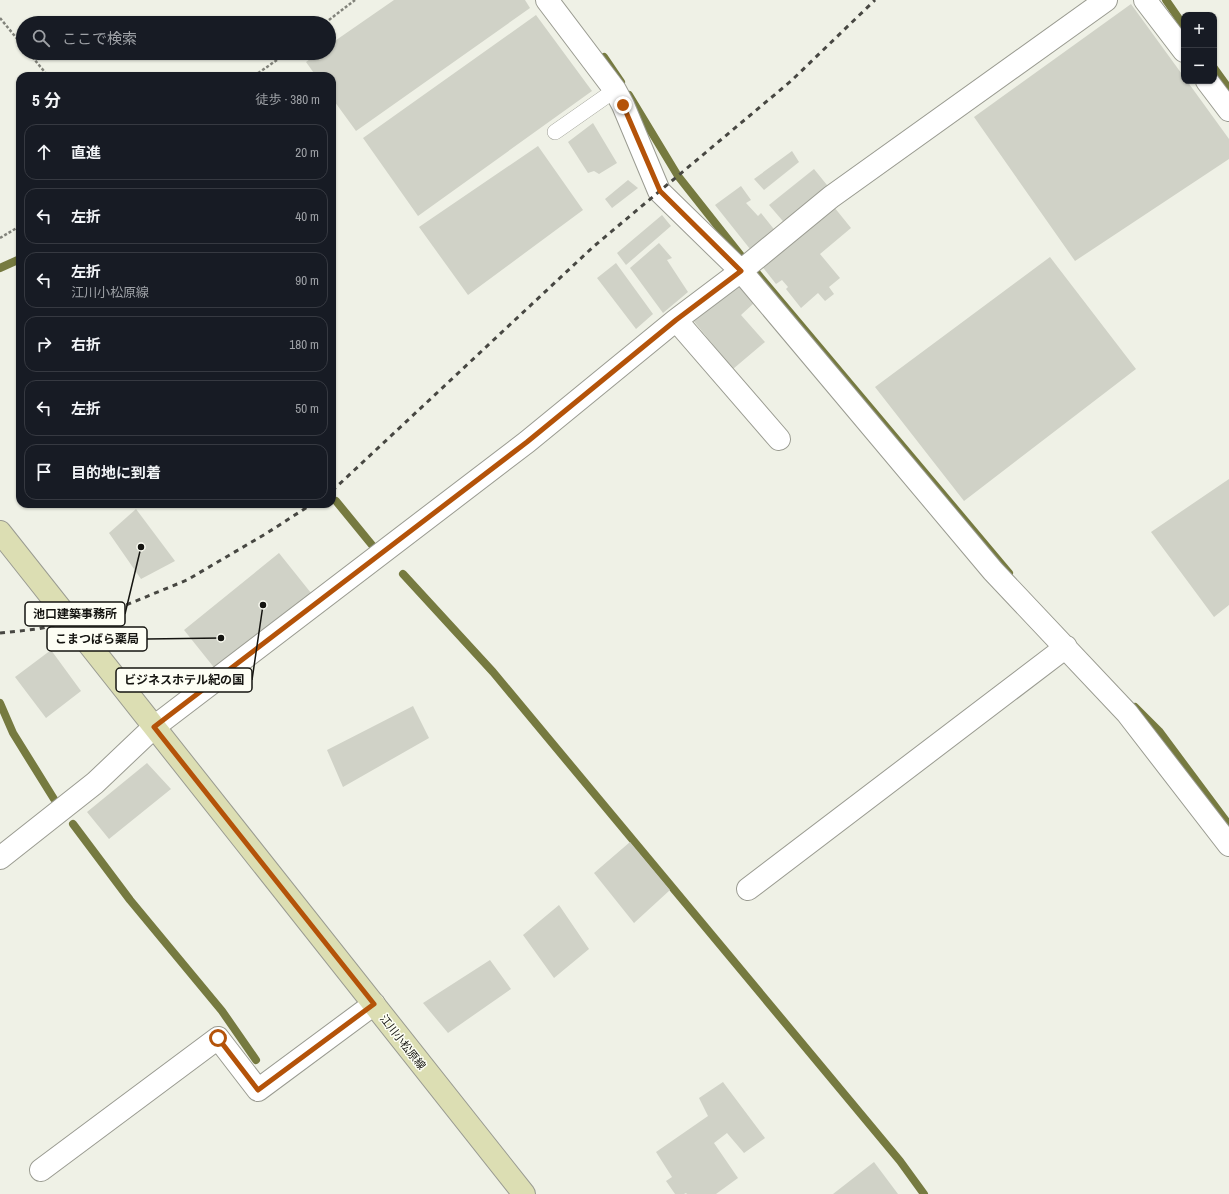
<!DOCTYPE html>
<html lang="ja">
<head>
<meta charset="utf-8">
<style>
  body { margin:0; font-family:"Archivo Narrow","Noto Sans JP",sans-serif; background:#242831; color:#f1f3f6 }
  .controls { position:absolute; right:12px; top:12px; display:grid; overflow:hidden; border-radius:8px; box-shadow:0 1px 3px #0004 }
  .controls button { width:36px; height:36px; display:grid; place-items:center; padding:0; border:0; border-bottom:1px solid #363941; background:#171b24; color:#f1f3f6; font:20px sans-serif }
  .stop { position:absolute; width:12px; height:12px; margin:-9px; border:3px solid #b45309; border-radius:50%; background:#fff }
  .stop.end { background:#b45309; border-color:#fff; box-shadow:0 1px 4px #0008 }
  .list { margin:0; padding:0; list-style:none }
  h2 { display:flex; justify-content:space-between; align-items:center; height:52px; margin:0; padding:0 16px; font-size:17px }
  h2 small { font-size:13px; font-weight:400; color:#9ea1a6 }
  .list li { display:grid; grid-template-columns:26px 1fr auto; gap:12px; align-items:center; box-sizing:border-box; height:56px; margin:0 8px 8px; padding:0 8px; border:1px solid #363941; border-radius:12px }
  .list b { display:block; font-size:15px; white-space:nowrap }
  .list p { margin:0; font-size:13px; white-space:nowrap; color:#9ea1a6 }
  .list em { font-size:13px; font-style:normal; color:#9ea1a6 }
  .icon { flex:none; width:22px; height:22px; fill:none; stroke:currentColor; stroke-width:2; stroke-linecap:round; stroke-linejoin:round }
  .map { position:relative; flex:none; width:1229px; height:1194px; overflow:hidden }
  .search { position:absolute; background:#171b24; box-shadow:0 1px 3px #0004; left:16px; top:16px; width:320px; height:44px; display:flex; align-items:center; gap:10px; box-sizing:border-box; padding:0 14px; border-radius:22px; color:#9ea1a6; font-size:15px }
  .panel { position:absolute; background:#171b24; box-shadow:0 1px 3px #0004; left:16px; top:72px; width:320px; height:436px; border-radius:12px }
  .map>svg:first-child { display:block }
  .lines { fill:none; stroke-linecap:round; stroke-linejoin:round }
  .stream { stroke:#767a40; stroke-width:8 }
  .building { fill:#d0d2c7 }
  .service-casing { stroke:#9a9b91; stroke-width:16 }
  .minor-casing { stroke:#9a9b91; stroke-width:24 }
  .secondary-casing { stroke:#9a9b91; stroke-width:24 }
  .path { stroke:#82837b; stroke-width:2.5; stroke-dasharray:3 2; stroke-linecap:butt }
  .service { stroke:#fff; stroke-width:15 }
  .minor { stroke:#fff; stroke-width:22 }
  .secondary { stroke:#dcdeb3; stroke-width:22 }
  .rail { stroke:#474742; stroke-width:3; stroke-dasharray:5 5; stroke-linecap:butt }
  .route { stroke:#b45309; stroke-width:5 }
  .labels { text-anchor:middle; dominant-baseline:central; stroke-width:3; stroke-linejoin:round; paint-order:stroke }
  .street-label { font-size:11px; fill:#151511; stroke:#fdfef4 }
  .leader { fill:none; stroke:#151511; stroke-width:1.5 }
  .callout-dot { fill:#151511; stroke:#fdfef4; stroke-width:1.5 }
  .callout { fill:#fdfef4; stroke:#151511; stroke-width:1.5 }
  .callout-label { font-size:12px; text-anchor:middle; font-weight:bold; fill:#151511 }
</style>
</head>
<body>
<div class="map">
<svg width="1229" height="1194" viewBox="0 0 1229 1194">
  <rect width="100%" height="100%" fill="#eff1e6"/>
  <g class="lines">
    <path class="stream" d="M1166,0L1184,26
      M604,57L621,82
      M1214,68L1229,89
      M629,95L678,176L742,257
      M0,268L20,259
      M756,272L1009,573
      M336,501L372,545
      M403,574L493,672L900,1161L924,1194
      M0,703L13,733L54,799
      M1135,707L1159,731L1229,825
      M73,824L130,900L222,1011L256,1060"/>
  </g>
  <path class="building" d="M394,0H525L530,8L356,131L332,98V76H316L306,62L318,53H329V45Z
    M1131,4L1184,77V81H1187L1229,139V159L1075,261L974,117Z
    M536,15L592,91L418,216L363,138Z
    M593,123L617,163L599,174L594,171L588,173L568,142Z
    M538,146L583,210L468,295L419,227Z
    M792,151L799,162L764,190L754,179Z
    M814,169L831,190L788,227L769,205Z
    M628,180L638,188L612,208L605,199Z
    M741,186L751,200L746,203L758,216L761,213L777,233L754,254L715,205Z
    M830,202L851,228L820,254L840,278L829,287L834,294L825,301L818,293L801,308L786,289L788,287L782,280L776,284L761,265Z
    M662,215L671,226L626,265L617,253Z
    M659,243L672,258L667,260L688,292L663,313L630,268Z
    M1050,257L1136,369L964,501L875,387Z
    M616,263L653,314L636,329L597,278Z
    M738,285L754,303L741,315L765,342L733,369L692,319Z
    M1229,479V605L1214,617L1151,532Z
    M136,509L175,561L141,579L109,533Z
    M279,553L311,593L216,670L184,630Z
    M51,650L81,691L46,718L15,677Z
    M413,706L429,738L343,787L327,750Z
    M147,763L171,789L109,839L87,812Z
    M630,842L670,890L634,923L594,873Z
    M559,905L589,949L554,978L523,935Z
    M490,960L511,989L448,1033L423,1003Z
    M723,1082L765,1138L744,1153L727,1133L714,1143L738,1178L716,1194H687L686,1193L684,1194H675L666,1181L672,1177L656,1152L708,1116L699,1098Z
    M874,1162L898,1194H833Z"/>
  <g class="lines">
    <defs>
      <path id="service" d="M555,132L615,90"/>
      <path id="minor" d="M547,0L615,90L623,105L659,191L741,271L993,571L1127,713L1229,845
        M1145,0L1184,51
        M1207,81L1229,110
        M676,320L779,439
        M0,858L95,783L154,727L527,442L676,320L741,271L831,197L1106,0
        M748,889L1066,647
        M41,1170L218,1038L258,1090L374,1004"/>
      <path id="secondary" d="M0,532L524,1194"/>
    </defs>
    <use href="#service" class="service-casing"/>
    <use href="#minor" class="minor-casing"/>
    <use href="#secondary" class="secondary-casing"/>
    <path class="path" d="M0,18L23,46
      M325,23L355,0
      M29,53L48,76
      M254,76L287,53
      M0,238L20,226"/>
    <use href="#service" class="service"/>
    <use href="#minor" class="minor"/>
    <use href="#secondary" class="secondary"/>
    <path class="rail" d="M332,491L593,247L791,81L875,0
      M0,633L38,629L109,612L187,580L267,533L312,504"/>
  </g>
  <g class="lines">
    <path class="route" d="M218,1038L258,1090L374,1004L154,727L527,442L676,320L741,271L660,191L623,105"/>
  </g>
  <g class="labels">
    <g class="street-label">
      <text transform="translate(403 1042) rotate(52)">江川小松原線</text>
    </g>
  </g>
  <path class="leader" d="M141 547L125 614M221 638L147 639M263 605L252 680"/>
  <g class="callout-dot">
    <circle cx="141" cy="547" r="4"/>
    <circle cx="221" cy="638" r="4"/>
    <circle cx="263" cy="605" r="4"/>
  </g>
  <g class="callout">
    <rect x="25" y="602" width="100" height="24" rx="4"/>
    <rect x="47" y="627" width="100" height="24" rx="4"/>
    <rect x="116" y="668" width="136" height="24" rx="4"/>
  </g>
  <g class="callout-label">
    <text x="75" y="618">池口建築事務所</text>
    <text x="97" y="643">こまつばら薬局</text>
    <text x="184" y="684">ビジネスホテル紀の国</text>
  </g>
</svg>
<div class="controls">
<button>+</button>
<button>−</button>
</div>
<div class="stop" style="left:218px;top:1038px"></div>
<div class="stop end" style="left:623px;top:105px"></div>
<div class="search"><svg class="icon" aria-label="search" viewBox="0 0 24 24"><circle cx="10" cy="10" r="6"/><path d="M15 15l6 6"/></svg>ここで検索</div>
<section class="panel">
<h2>5 分<small>徒歩 · 380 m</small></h2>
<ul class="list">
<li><svg class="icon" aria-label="ahead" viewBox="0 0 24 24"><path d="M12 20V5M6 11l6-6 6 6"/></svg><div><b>直進</b></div><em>20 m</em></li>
<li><svg class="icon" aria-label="left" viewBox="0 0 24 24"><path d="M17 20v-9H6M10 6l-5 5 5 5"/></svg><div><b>左折</b></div><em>40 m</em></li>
<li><svg class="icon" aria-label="left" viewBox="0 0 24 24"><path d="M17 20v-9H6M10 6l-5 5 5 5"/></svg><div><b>左折</b><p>江川小松原線</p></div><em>90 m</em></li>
<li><svg class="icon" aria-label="right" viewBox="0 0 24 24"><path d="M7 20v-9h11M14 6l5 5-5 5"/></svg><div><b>右折</b></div><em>180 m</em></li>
<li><svg class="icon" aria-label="left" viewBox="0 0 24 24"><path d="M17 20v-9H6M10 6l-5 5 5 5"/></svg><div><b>左折</b></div><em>50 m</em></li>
<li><svg class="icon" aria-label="arrive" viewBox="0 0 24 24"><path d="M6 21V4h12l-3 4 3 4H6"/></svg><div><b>目的地に到着</b></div></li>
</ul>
</section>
</div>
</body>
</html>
